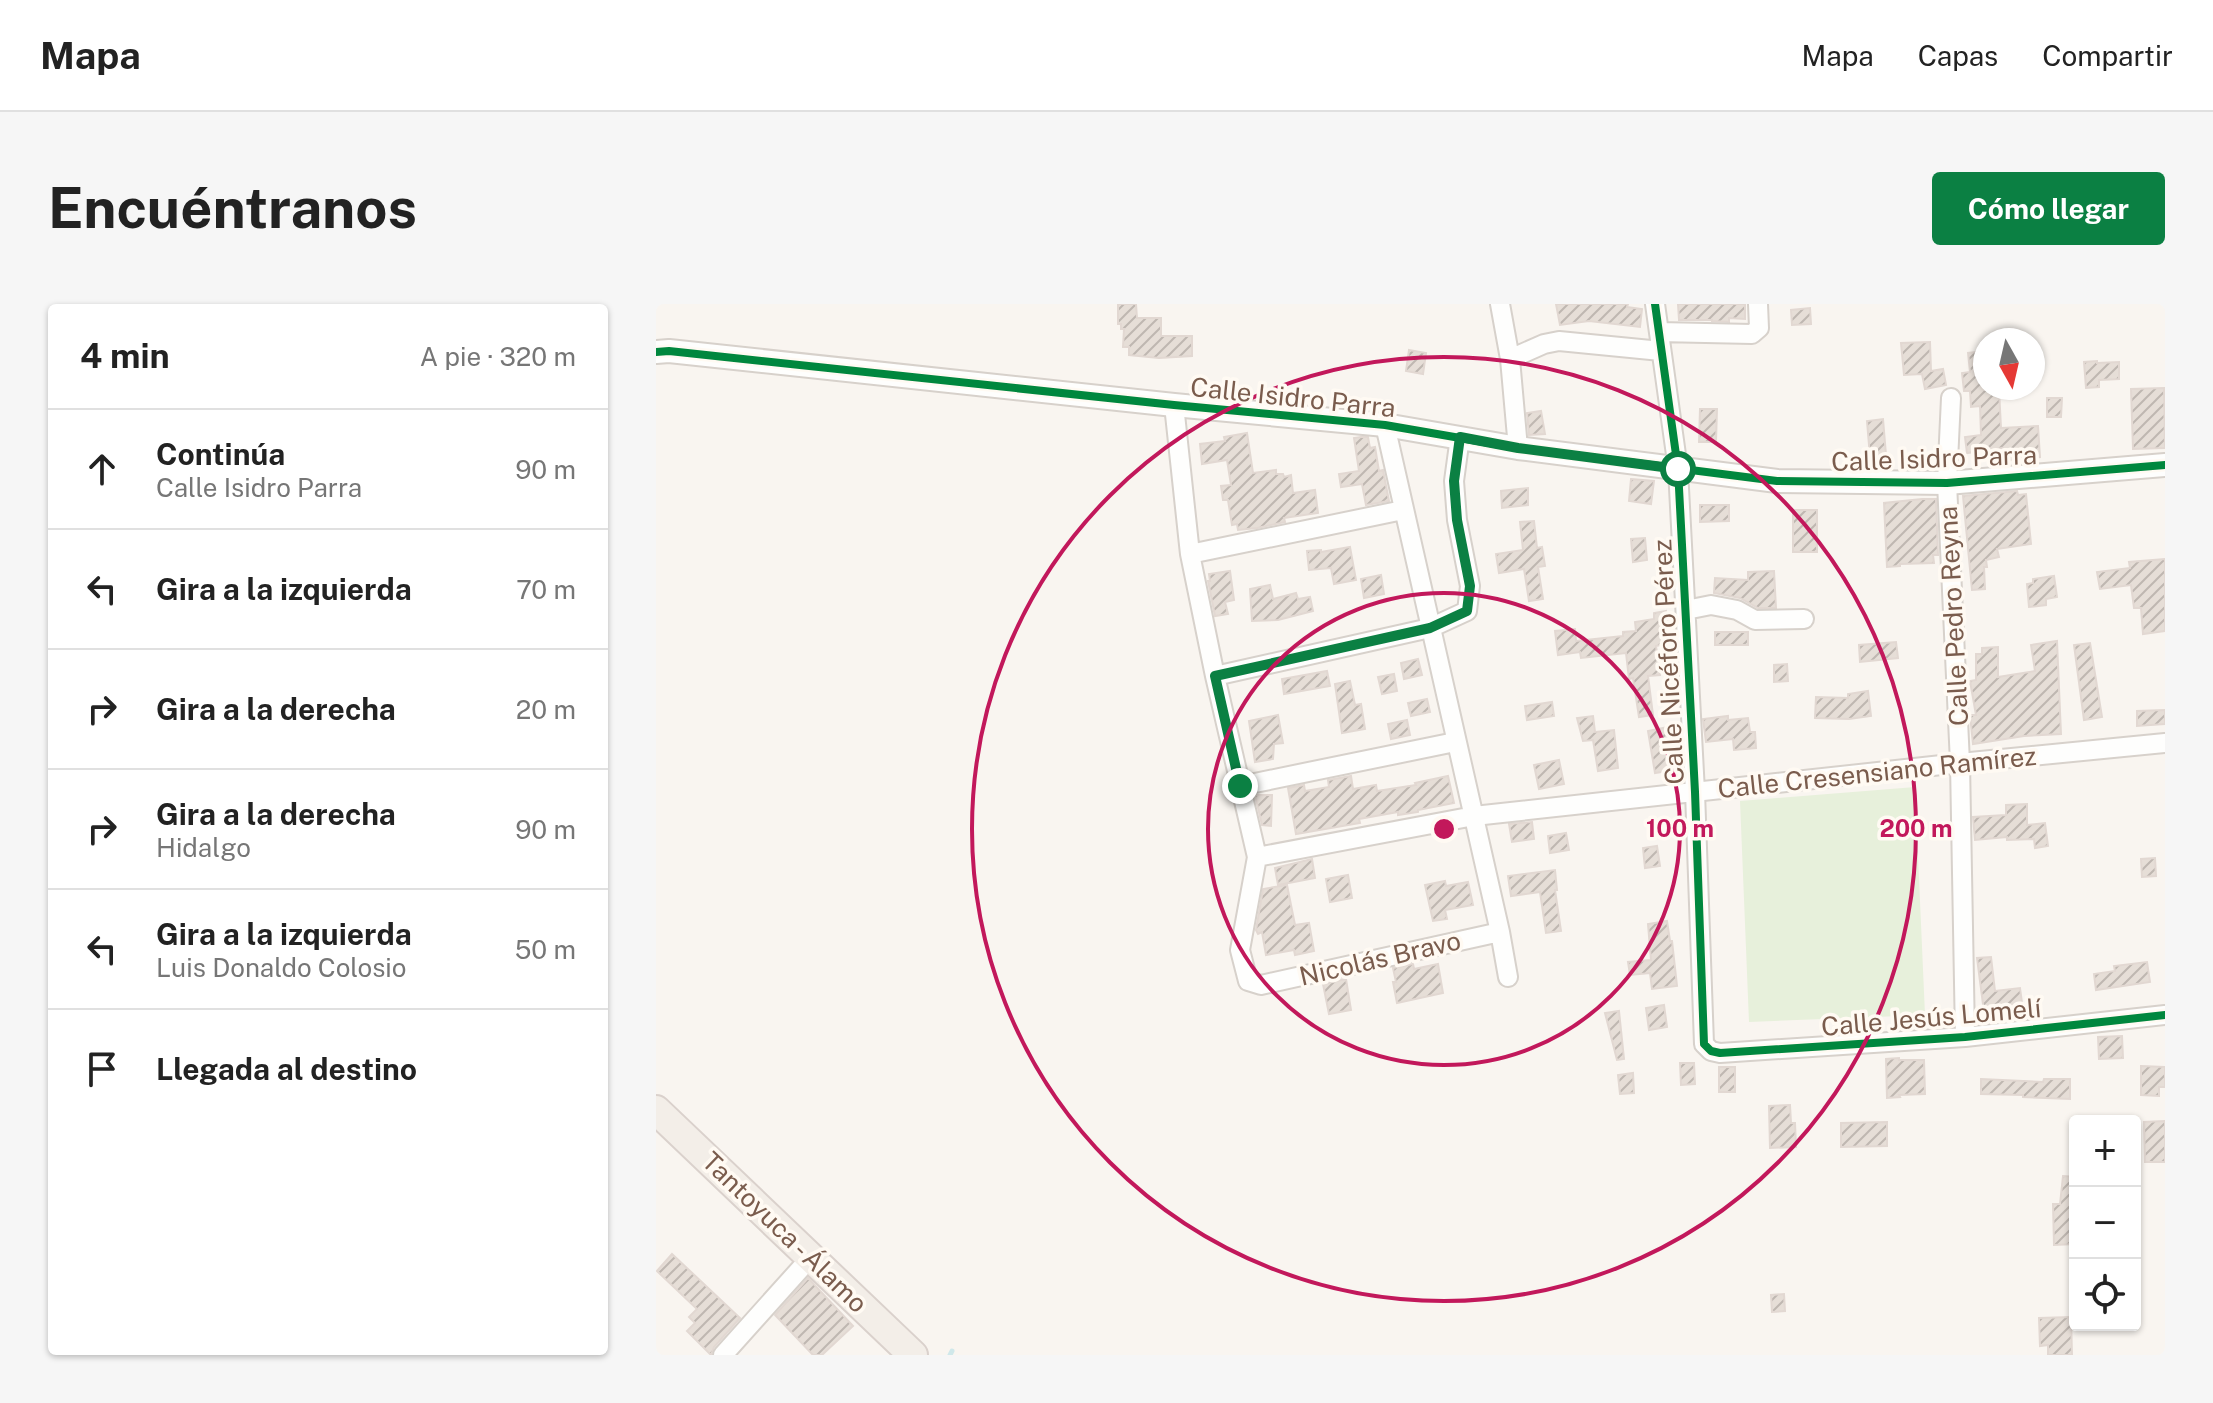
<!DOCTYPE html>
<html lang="es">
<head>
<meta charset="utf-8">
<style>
  body { margin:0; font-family:"Public Sans",sans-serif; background:#f6f6f6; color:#222 }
  .controls { position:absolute; right:24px; bottom:24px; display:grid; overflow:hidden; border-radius:8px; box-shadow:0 2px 6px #0004 }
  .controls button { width:72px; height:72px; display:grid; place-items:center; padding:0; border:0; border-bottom:2px solid #e0e0e0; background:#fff; color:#222; font:40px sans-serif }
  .compass { position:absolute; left:1317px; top:24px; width:72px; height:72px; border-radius:50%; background:#fff; box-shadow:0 2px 6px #0004; rotate:172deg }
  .stop { position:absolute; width:24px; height:24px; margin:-18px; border:6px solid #0b8043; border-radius:50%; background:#fff }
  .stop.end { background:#0b8043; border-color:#fff; box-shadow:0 2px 8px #0008 }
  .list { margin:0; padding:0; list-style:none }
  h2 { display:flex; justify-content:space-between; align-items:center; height:104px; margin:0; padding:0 32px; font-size:34px }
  h2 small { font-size:26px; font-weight:400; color:#767676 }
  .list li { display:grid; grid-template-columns:52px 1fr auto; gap:24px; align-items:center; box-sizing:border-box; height:120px; padding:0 32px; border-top:2px solid #e0e0e0 }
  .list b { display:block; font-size:30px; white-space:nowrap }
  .list p { margin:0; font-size:26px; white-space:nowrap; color:#767676 }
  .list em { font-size:26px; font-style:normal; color:#767676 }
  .icon { flex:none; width:44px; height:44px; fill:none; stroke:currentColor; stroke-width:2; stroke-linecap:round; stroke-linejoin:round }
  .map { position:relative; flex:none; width:1509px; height:1051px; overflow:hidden; border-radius:8px }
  header { display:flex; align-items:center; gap:48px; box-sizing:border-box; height:112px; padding:0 40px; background:#fff; border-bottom:2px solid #e0e0e0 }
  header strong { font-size:38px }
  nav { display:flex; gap:44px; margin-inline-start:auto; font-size:28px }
  .intro { display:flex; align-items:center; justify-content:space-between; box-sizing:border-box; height:192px; padding:0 48px }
  h1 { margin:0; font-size:56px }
  .button { padding:20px 36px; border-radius:8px; background:#0b8043; color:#fff; font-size:28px; font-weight:700 }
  main { display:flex; gap:48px; padding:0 48px }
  aside { flex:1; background:#fff; border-radius:8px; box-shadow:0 2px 6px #0004 }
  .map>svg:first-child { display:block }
  .garden { fill:#e7f0db }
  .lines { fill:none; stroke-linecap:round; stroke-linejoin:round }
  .stream { stroke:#d0e8ea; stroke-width:5 }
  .building { fill:url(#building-hatch); stroke:#e2d8d2; stroke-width:2 }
  .minor-casing { stroke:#d7d1cb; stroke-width:22 }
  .tertiary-casing { stroke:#d7d1cb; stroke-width:26 }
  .primary-casing { stroke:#dad1cc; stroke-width:32 }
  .minor { stroke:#fefefd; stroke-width:18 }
  .tertiary { stroke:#fefefd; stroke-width:22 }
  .primary { stroke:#f3eee8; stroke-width:28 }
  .cycleway-casing { stroke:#fffaf3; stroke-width:13 }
  .cycleway { stroke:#00873e; stroke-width:8 }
  .route { stroke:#0b8043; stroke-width:10 }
  .ring { fill:none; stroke:#c2185b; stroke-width:4 }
  .labels { text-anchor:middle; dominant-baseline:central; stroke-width:7; stroke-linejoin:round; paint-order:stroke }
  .street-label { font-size:26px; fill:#7a5c4d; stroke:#fffaf3 }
  .centre { fill:#c2185b; stroke:#fffaf3; stroke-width:4 }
  .ring-label { font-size:24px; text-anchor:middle; font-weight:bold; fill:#c2185b; stroke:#fffaf3; stroke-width:7; stroke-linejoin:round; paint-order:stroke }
</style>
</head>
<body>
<header>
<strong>Mapa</strong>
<nav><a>Mapa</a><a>Capas</a><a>Compartir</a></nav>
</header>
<div class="intro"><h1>Encuéntranos</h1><a class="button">Cómo llegar</a></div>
<main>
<aside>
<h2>4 min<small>A pie · 320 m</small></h2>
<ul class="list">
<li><svg class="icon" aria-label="ahead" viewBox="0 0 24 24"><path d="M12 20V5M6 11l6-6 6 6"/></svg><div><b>Continúa</b><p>Calle Isidro Parra</p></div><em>90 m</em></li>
<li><svg class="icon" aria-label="left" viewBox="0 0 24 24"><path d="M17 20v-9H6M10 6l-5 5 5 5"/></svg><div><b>Gira a la izquierda</b></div><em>70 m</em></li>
<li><svg class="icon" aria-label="right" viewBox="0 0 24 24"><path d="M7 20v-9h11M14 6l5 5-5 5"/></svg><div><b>Gira a la derecha</b></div><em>20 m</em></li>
<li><svg class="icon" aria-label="right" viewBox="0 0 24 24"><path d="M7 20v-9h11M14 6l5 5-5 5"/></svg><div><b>Gira a la derecha</b><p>Hidalgo</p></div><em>90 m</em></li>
<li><svg class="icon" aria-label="left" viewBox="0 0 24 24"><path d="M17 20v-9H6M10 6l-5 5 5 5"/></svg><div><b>Gira a la izquierda</b><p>Luis Donaldo Colosio</p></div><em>50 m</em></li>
<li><svg class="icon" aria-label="arrive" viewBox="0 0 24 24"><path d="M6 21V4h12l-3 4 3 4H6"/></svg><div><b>Llegada al destino</b></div></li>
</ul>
</aside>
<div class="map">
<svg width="1509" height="1051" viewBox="0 0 1509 1051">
  <defs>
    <pattern id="building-hatch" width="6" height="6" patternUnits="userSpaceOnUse" patternTransform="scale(2)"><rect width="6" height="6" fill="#e6ded7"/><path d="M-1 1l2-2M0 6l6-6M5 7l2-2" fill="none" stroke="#bfb7b1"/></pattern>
  </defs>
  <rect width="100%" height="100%" fill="#f9f5f0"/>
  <path class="garden" d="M1259,483L1269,711L1093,718L1084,497Z"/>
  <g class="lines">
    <path class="stream" d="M294,1051L296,1047"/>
  </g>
  <path class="building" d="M462,0H480L481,14H505V32H536V52L503,54L473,51V43H467L468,25H465V20H462Z
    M900,0H972L971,3L986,5L984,23L933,17L904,21Z
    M1022,0H1089V15L1073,14V18L1056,17V16H1023Z
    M1154,4L1155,20L1136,21L1135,6Z
    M1274,38L1275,67L1287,65L1290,81L1269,85L1266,70L1248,71L1245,39Z
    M753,46L770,49L767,70L750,67Z
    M1329,47V86L1343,85L1345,124L1382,122L1384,153L1348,157L1347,144L1311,149L1309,133L1325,131L1324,102L1315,103L1314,87H1308L1306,69L1314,68L1312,49Z
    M1441,57V59L1463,58V75L1443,76V83L1430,84L1428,58Z
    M1508,84L1509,144L1477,145L1475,85Z
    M1391,94H1406L1405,113H1391Z
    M1044,105H1061L1060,138H1043Z
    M885,107L889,130L873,131L871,109Z
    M1227,115L1230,151L1214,153L1211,117Z
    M591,129L597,169L620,166V170H627L628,173L635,171L637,189L659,186L662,209L628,214L629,218L601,224L582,226L581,220L576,221L572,196H567L565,182L575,181L571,156L546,160L544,140L569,137L568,133Z
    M705,133H712L714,144L719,143L723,167L727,166L733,197L710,201L706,180L685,183L683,170L703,167L698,134Z
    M975,175L998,177L995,200L973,197Z
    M872,184V201L846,204L845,187Z
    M1361,187L1362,191L1370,190L1375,240L1341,245L1343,253L1330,256L1331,263H1328L1329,285L1316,286L1307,192Z
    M1266,195H1280L1282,251H1277L1278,259L1244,260V262L1231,263L1228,199Z
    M1044,201H1073V217L1044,218Z
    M1137,206H1161V248H1137Z
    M878,217L881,244L886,243L889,262L882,263L887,295L873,297L868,265L843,269L840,250L867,246L864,218Z
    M989,234L991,256L977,258L975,235Z
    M694,243L700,276L678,280L675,264L653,266L651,247L665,246V248Z
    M1509,255V327L1487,330L1485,304H1478L1475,281L1444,285L1441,268L1474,264L1473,258Z
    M574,267L578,296L569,298L572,310L559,312L552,277H554L553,270Z
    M1118,267L1120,304H1102L1084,294L1058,289L1059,274L1092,276V268Z
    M725,271L728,290L708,294L705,275Z
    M1398,272L1401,293L1390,295V301L1373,303L1371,280L1377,279V275Z
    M614,281L617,295L640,289L642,295L654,293L657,307L622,316L596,317L594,285Z
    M1010,307L1014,339L1000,342L1004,371L992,372L997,411L983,413L977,374L973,375L970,349L925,354L924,348L902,351L899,327L919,325L920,337L967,332V328L980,327L979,318L998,315V309Z
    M1059,328H1092V341H1059Z
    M1401,337L1405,430L1368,432L1317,440L1314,411H1320L1314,377L1320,376V350H1326V344L1342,343V373L1379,367L1375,341Z
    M1240,338L1242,354L1204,358L1203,341Z
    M1434,339L1446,413L1428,416L1418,341Z
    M762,355L766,371L748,375L745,359Z
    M1131,360L1132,377L1118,378V361Z
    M671,367L674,382L628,390L626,375Z
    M738,370L741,387L726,390L722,373Z
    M694,377L699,401L705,400L709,425L686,429L679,380Z
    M1212,387L1215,412L1193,415L1159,414L1160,393L1192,394V390Z
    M771,395L774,408L755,412L752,399Z
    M896,398L898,412L871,416L869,402Z
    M1509,406V420L1481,422V407Z
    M622,411L627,439L618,440L617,455L599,458L593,417Z
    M937,412L939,428L958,426L962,464L942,467L937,436L927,437L921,414Z
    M1072,412V416L1092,414L1094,428H1099L1100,444L1078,446L1077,435L1050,438L1047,415Z
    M751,416L754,431L735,435L732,420Z
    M1012,423L1018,466L999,469L992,427Z
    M903,456L908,480L883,485L878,461Z
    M695,472L697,485L720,481L721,487L760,481L759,479L792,472L798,499L762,506V508L742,511V508L703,515L704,519L640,530L632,484L648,481L649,487L673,483L672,476Z
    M599,491H616L615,522L606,521Z
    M1371,500V521L1389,519L1392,542L1379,544L1378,535L1351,536V533L1319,536L1317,513L1350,511V501Z
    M876,518L878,535L856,538L853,520Z
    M910,529L913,546L894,549L892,532Z
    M1001,542L1004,562L989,564L987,544Z
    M1499,554L1500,572L1486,573L1485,555Z
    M656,555L659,574L622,581L619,564Z
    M899,566L901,586H899L905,627L890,629L884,588L855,592L852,572Z
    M692,571L696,594L674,598L670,575Z
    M789,577L790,582L812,578L817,601L789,606L791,615L777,617L769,581Z
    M631,581L639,621L653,619L658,647L639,651L638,646L610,651L606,628L602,630L600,626L607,585Z
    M1011,617L1014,637H1016L1021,682L996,685L994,669L974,671L972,658L995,656L992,620Z
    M1335,653L1339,687L1364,684L1367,706L1353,708L1352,704L1328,708L1321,654Z
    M1491,658L1494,678L1440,686L1438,670L1459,667L1458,662Z
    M757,660L758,665L782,660L787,689L741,699L737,678H740L737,664Z
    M690,675L695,706L673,710L667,680Z
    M1008,701L1011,723L993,726L990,704Z
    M963,707L968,755L961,756L949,709Z
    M1466,732L1467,754L1443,755L1442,733Z
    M1243,754V756H1268L1269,790L1243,791L1244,793L1231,794L1230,755Z
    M1024,759H1038L1039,780L1025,781Z
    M1485,762L1509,763V783H1503V792L1485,791Z
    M1063,763H1079V788H1063Z
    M977,769L978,789L964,790L962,771Z
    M1325,775L1387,778L1388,775H1414V795L1367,793V791L1325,790Z
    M1134,801L1135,819H1139L1140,843L1114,844L1113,802Z
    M1509,817V858H1489L1488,818Z
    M1231,818V842L1185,843V819Z
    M1407,872L1419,873V940L1398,941L1397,900H1404Z
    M16,950L84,1014L58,1043L55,1051L31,1027L39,1019L33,1013L41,1005L1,967Z
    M152,974L197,1022L166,1051H157L119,1011Z
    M1128,990L1129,1007L1116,1008L1115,991Z
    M1415,1013L1416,1051H1392V1041L1384,1042L1383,1014Z"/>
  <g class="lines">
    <defs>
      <path id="minor" d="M844,0L854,55L862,144
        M999,0L1022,165L1039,488L1048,740L1055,747L1064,749L1309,733L1509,711
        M1003,28L1096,30L1103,24L1102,0
        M854,55L888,40L903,37L1005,47
        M1295,94L1291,179L1304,459L1309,733
        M518,101L534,250L559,372L601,553L584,646L592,677L605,681L844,628
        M729,121L844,628L852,673
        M534,250L747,206
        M1030,306L1055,301L1081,306L1099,316L1148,315
        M559,372L774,324L811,307L814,282L801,216L798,177L804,133
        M584,482L799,438
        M601,553L818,512L1304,459L1509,439
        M67,1051L155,953"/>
      <path id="tertiary" d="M0,48L13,47L518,101L729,121L862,144L1121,177L1291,179L1509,161"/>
      <path id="primary" d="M0,806L257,1051"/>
    </defs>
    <use href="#minor" class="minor-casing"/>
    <use href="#tertiary" class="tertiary-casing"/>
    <use href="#primary" class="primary-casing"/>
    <use href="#minor" class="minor"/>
    <use href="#tertiary" class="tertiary"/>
    <use href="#primary" class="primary"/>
    <defs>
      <path id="cycleway" d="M999,0L1022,165L1039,488L1048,740L1055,747L1064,749L1309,733L1509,711
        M0,48L13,47L518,101L729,121L862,144L1121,177L1291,179L1509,161"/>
    </defs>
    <use href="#cycleway" class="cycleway-casing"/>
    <use href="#cycleway" class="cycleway"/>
  </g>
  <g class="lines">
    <path class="route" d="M584,482L559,372L774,324L811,307L814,282L801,216L798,177L804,133L862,144L1022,165"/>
  </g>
  <g class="ring">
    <circle cx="788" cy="525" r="236"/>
    <circle cx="788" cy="525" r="472"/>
  </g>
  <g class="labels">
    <g class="street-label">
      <text transform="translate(637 93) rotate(6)">Calle Isidro Parra</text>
      <text transform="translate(1278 154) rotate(-2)">Calle Isidro Parra</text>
      <text transform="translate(1297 312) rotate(-93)">Calle Pedro Reyna</text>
      <text transform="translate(1012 358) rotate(-93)">Calle Nicéforo Pérez</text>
      <text transform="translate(1221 468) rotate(-6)">Calle Cresensiano Ramírez</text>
      <text transform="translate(724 654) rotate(-13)">Nicolás Bravo</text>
      <text transform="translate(1275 713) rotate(-5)">Calle Jesús Lomelí</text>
      <text transform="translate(129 928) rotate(44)">Tantoyuca - Álamo</text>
    </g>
  </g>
  <circle cx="788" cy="525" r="12" class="centre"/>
  <g class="ring-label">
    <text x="1024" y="533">100 m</text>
    <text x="1260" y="533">200 m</text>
  </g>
</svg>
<div class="controls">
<button>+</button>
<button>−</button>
<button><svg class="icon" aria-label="locate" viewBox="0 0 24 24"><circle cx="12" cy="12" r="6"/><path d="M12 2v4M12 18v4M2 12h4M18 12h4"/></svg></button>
</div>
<svg class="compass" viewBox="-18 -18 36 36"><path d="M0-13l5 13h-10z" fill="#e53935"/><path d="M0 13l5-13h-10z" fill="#767676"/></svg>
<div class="stop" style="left:1022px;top:165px"></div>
<div class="stop end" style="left:584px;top:482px"></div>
</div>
</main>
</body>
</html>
